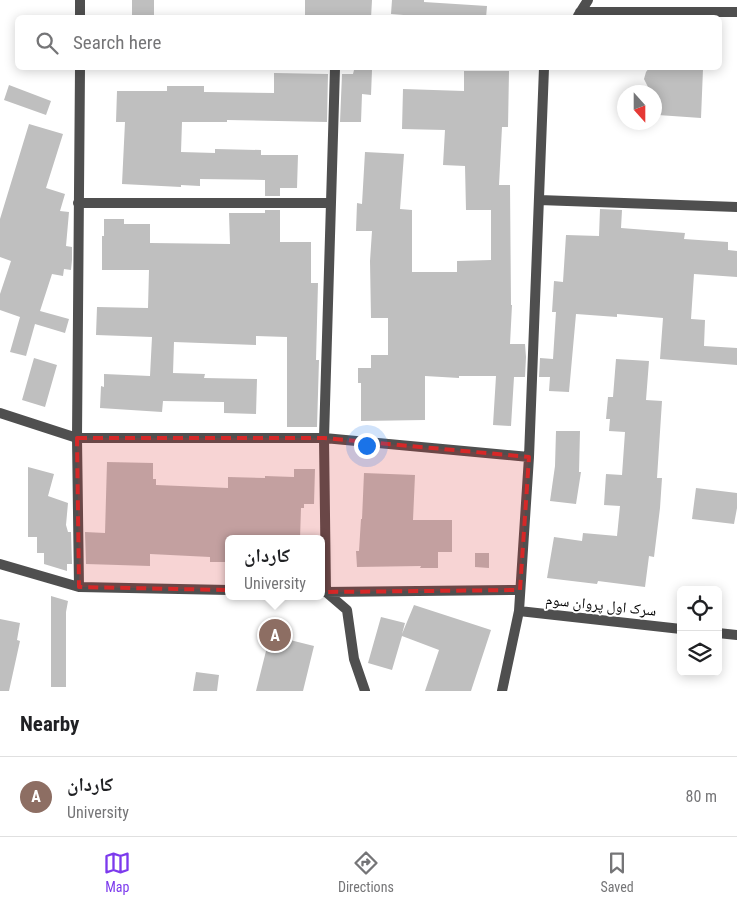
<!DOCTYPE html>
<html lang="en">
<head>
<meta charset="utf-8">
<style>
  body { margin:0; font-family:"Roboto Condensed","Noto Naskh Arabic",sans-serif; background:#f2f2f2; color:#202124 }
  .controls { position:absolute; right:15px; bottom:15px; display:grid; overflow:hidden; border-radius:8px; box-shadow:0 2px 12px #0003 }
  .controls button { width:45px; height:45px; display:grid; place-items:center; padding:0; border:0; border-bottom:1px solid #e0e0e0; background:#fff; color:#202124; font:25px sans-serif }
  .compass { position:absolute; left:617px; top:85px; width:45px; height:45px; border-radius:50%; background:#fff; box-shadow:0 2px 12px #0003; rotate:159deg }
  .you { position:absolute; left:366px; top:445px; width:18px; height:18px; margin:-12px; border:4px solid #fff; border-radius:50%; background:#1a73e8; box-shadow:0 0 0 8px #1a73e833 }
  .badge { display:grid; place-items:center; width:32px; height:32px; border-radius:50%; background:#7c3aed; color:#fff; font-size:16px; font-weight:700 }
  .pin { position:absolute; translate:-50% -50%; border:2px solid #fff; box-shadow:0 1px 5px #0006 }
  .popup { position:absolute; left:225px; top:535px; width:100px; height:65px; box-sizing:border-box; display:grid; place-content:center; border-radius:8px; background:#fff; filter:drop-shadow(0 1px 4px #0005); font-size:16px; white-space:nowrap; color:#757577 }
  .popup b { font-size:19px; color:#202124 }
  .popup::after { content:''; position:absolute; left:50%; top:100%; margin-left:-10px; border:10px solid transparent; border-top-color:#fff }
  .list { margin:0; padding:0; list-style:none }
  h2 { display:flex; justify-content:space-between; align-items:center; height:65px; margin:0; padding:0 20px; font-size:21px }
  h2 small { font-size:16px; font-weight:400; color:#757577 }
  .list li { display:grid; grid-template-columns:32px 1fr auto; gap:15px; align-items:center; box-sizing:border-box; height:80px; padding:0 20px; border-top:1px solid #e0e0e0 }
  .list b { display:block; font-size:19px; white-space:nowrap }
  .list p { margin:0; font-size:16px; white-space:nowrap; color:#757577 }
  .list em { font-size:16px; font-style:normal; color:#757577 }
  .icon { flex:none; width:28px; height:28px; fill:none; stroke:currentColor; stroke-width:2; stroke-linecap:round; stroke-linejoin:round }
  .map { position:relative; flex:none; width:737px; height:691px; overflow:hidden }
  .search { position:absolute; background:#fff; box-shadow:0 2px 12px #0003; left:15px; right:15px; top:15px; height:55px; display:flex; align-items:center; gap:12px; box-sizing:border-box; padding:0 18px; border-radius:8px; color:#757577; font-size:19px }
  .sheet { height:145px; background:#fff }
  nav { display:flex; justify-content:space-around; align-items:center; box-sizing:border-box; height:70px; border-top:1px solid #e0e0e0; background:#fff; font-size:14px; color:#757577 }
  nav a { display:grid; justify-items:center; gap:2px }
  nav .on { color:#7c3aed }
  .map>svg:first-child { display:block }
  .building { fill:#bfbfbf }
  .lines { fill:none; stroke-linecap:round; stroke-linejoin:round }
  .minor { stroke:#4f4f4f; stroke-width:10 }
  .marked { fill:#d62828; fill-opacity:0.2; stroke:#d62828; stroke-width:4; stroke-dasharray:10 6; stroke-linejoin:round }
  .labels { text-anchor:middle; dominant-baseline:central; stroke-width:4; stroke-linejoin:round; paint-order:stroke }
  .street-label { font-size:15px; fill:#000; stroke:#fff }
</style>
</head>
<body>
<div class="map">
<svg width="737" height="691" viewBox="0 0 737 691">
  <rect width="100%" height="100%" fill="#fff"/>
  <path class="building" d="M132,0H154V18H132Z
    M305,0H372L371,18H305Z
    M392,0H424V2L487,6L486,18H441L391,14Z
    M649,68L703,69L701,118L658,115L659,97L648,87L644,79L646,72Z
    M354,70H372L371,95L362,94L361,122H340L342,74H353Z
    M464,71H509L508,127H502L499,185H510L511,305H512L510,344H525L526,357L525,377H514L511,426L493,425L496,376H459V378L425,376V420L361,421V383H358V368H371V355H388V318H371L370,261L372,231H356L357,203L362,204L365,152L404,154L400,209L412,210V272H457V261L491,260V210H466L465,166L443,165L445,130L402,129L403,89L464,91Z
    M274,73L328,74L327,122L227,120V122H182L181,152L215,153V149L261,150V155H298L297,188H280V196H265V180L200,179V186L181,185V187L122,184L125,122H116L117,91H167V86H204V92L274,93Z
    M9,85L51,101L46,115L4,100Z
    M29,124L63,134L46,188L65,194L60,211L69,212L66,246L72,247V260L71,270L64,269L63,276L52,274L40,311L69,319L65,333L35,324L26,356L10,352L20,317L0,310V294L11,261L0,257V219Z
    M600,209L622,210L621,228L685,233L684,239L728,242V250L737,251V277L694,274L691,319L705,320L704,346L737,348V365L660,359L663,318L617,314V317L576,314L569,392L549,391L550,377H539L540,358L553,359L556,312H552L554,281L563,282L566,235L599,236Z
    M265,210H280V242H311V283H318L316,360H319L317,427H287V337L256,336V345L174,342L173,373L205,374L204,378L257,379L256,414L224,413V402L163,401L162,412L100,408L101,386L104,387V374L150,376L152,337L96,335L97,307L148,308L149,270H102V236H104V219H124V224H150V243L230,244L229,213H265Z
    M34,358L57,365L45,407L22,400Z
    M616,359L649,361L646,400L662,401L657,478H662L660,508L654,557L649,556L645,587L598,581L597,584L547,578L554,537L582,541L583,533L617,536L620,506L604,505L606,474L622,475L625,432L609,431L610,419H606L608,397H613Z
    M556,431H580L579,472H581L576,504L550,501L555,466Z
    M107,462L153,463V479H156V485L228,488V477L265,478V476L294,477V469H315L314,504H304V508H301L300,539H229V562H210V557L150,554V566L86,564L85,532L105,533Z
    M28,467L54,474L48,496L68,503L66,525L68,532H71L72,564H67V571L44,564V553H37V537H28Z
    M364,473L415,475L413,520H452V552H438V568H420L421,566L357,567L356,551H359L361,519H362Z
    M696,488L737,493V508L734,524L692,519Z
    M475,553H489V568L475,567Z
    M51,596L68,601L66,612V687H51Z
    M414,605L491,630L471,691H425L439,650L402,636L392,670L368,663L381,617L405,623L402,634Z
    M0,619L20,623L17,640L20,641L9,691H0Z
    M270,635L314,646L303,691H256Z
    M196,672L219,675L217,691H193Z"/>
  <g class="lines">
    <path class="minor" d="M80,0V18
      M580,12H737
      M578,16L588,0
      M335,68L324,438L326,592L347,610L354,659L365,691
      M539,200L737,207
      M78,203H331
      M0,413L77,438H324L529,457
      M0,564L79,587L229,590
      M79,587L77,438L80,68
      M325,592L520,590
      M519,611L681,629
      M718,633L737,635
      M502,691L519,611L529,457L544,68"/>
  </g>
  <path class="marked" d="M77,438H324L529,457L520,590L326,592L79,587Z"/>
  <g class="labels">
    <g class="street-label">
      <text transform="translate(601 605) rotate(6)">سرک اول پروان سوم</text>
    </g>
  </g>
</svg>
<div class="controls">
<button><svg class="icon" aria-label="locate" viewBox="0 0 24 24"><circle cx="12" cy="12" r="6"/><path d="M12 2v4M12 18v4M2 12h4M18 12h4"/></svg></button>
<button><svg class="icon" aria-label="layers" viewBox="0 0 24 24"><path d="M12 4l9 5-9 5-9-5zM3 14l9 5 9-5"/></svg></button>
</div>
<svg class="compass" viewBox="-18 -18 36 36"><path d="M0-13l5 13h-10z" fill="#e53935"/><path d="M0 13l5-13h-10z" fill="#757577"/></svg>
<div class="you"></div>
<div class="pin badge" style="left:275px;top:635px;background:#8d6e63">A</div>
<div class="popup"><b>کاردان</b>University</div>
<div class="search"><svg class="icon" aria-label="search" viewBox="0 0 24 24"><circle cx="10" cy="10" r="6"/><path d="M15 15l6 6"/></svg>Search here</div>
</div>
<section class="sheet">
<h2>Nearby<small></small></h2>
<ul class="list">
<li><span class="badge" style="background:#8d6e63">A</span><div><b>کاردان</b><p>University</p></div><em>80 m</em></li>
</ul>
</section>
<nav>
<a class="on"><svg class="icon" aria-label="map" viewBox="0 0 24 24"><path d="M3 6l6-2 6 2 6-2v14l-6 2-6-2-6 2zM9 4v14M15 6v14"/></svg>Map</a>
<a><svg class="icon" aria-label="directions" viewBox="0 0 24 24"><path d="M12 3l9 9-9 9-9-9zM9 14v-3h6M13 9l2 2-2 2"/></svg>Directions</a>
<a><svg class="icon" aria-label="saved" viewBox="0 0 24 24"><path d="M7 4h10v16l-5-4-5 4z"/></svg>Saved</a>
</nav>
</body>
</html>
